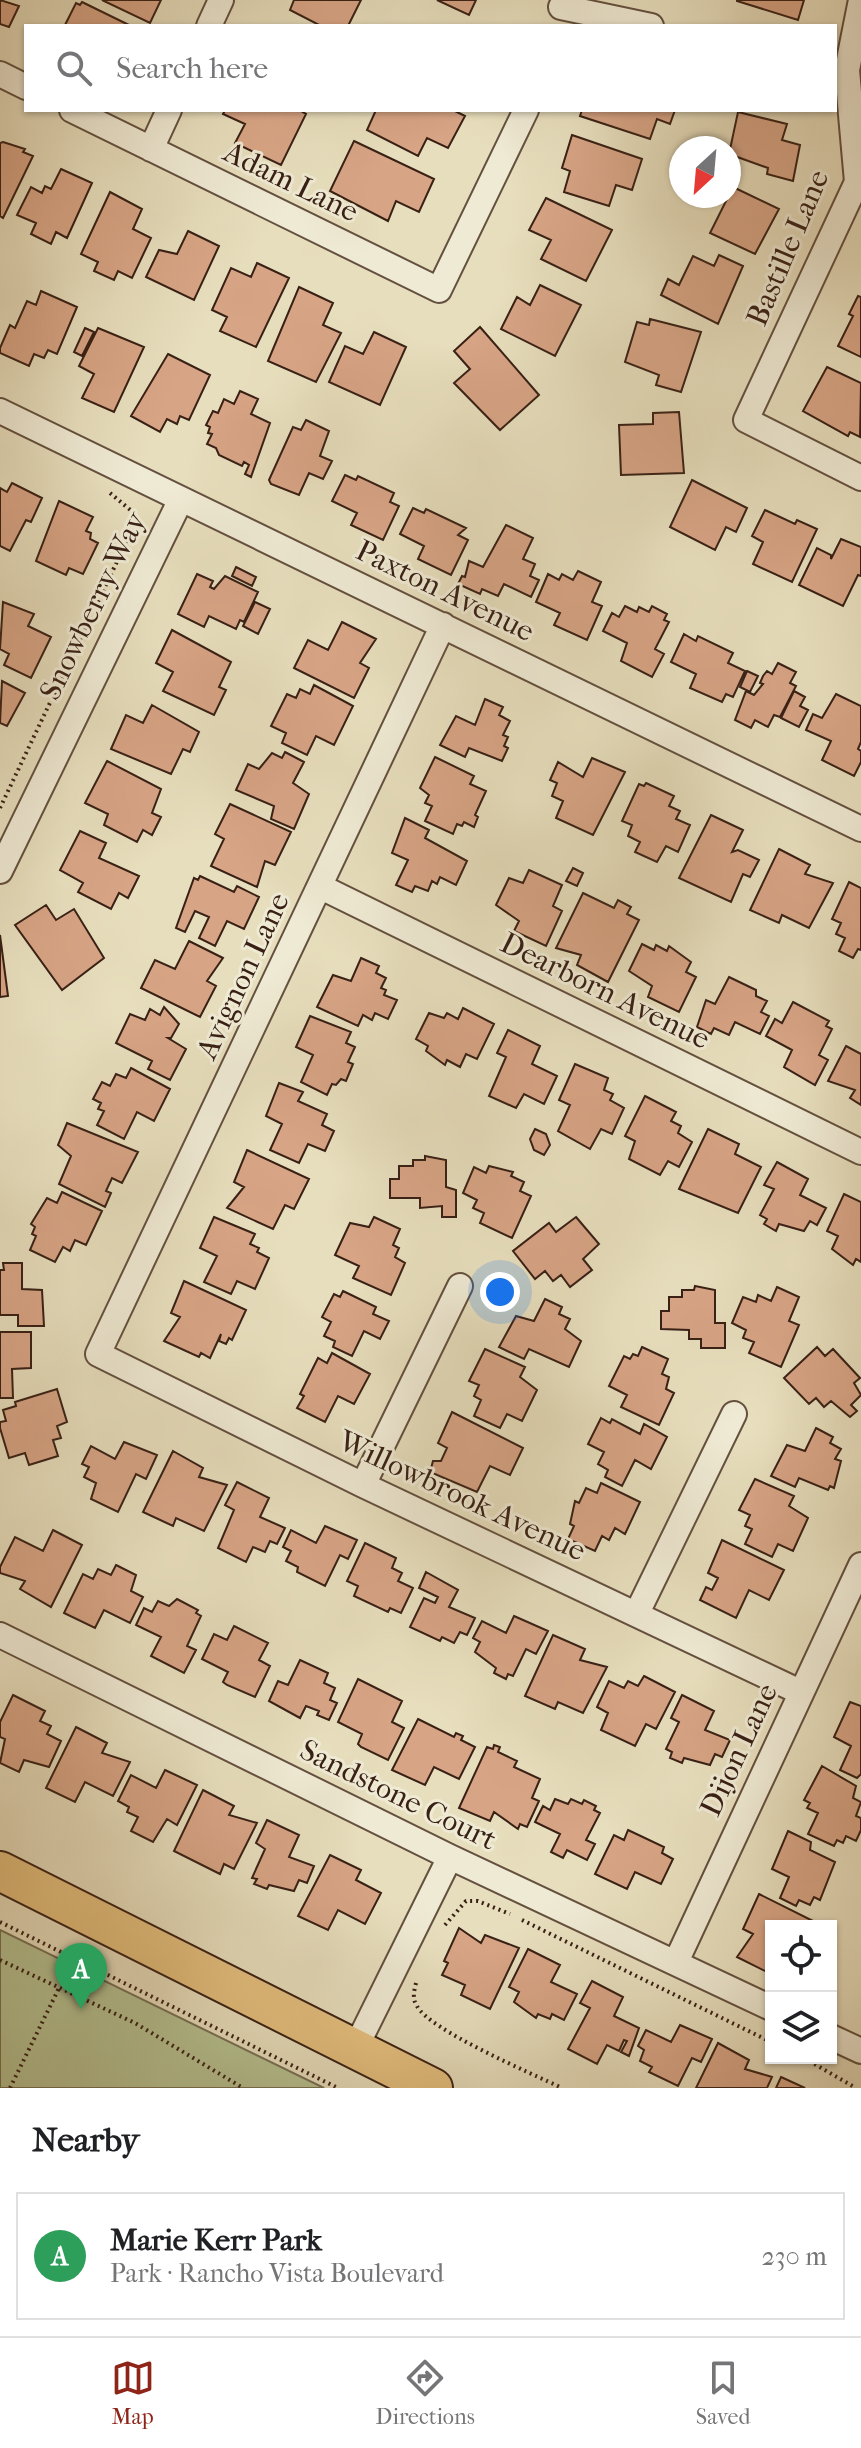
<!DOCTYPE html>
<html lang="en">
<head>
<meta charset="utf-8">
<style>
  body { margin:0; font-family:"IM FELL French Canon",serif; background:#f6f6f6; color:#202124 }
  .controls { position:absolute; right:24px; bottom:24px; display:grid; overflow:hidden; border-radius:0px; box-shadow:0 2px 6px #0004 }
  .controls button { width:72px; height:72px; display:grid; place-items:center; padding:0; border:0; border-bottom:2px solid #e0e0e0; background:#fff; color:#202124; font:40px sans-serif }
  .compass { position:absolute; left:669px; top:136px; width:72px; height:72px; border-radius:50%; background:#fff; box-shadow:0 2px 6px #0004; rotate:206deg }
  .you { position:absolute; left:500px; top:1292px; width:28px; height:28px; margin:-20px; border:6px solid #fff; border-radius:50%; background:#1a73e8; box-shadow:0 0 0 12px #1a73e833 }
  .badge { display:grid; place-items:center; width:52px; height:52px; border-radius:50%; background:#8f2418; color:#fff; font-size:26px; font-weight:700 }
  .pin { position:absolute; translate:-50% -66px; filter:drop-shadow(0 2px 4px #0008) }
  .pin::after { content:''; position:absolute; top:42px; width:28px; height:24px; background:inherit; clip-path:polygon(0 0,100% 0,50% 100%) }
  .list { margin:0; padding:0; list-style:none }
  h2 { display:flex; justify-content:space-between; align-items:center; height:104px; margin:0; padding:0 32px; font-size:34px }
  h2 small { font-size:26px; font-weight:400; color:#757577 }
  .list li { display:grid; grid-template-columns:52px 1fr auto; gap:24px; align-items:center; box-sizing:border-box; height:128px; margin:0 16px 16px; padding:0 16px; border:2px solid #e0e0e0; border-radius:0px }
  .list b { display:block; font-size:30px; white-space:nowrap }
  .list p { margin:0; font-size:26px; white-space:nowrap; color:#757577 }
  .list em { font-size:26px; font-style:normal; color:#757577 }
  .icon { flex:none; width:44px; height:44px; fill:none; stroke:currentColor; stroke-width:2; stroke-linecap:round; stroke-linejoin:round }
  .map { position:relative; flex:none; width:861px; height:2088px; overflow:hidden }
  .search { position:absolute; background:#fff; box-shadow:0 2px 6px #0004; left:24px; right:24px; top:24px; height:88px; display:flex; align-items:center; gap:20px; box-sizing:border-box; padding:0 28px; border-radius:0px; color:#757577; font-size:30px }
  .sheet { height:248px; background:#fff }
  nav { display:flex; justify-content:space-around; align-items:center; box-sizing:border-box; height:112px; border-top:2px solid #e0e0e0; background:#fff; font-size:22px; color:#757577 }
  nav a { display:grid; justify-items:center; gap:4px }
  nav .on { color:#8f2418 }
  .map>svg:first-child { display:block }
  .green { fill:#b5c192; stroke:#767054; stroke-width:2 }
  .building { fill:#d7a485; stroke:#382015; stroke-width:2 }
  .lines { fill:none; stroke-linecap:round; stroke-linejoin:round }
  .street-casing { stroke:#64503f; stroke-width:28 }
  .primary-casing { stroke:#382015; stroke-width:42 }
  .path { stroke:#382015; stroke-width:4; stroke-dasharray:2 4; stroke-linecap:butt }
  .street { stroke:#efead4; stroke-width:24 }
  .primary { stroke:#e4bf7e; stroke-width:38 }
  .labels { text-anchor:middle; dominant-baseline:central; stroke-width:6; stroke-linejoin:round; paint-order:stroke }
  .street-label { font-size:30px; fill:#382015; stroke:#efead4 }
</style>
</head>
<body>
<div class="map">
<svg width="861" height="2088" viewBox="0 0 861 2088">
  <rect width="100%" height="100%" fill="#e7debd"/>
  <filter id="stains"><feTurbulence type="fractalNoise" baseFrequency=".0025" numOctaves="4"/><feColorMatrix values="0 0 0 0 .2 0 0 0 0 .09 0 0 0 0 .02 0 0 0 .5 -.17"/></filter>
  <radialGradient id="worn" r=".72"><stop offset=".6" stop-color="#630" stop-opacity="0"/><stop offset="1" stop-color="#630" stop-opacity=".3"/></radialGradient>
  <path class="green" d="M0,1930L324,2088H0Z"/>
  <path class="building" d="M0,0L19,6L9,27L0,24Z
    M102,0H161L150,23Z
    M294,0H361L348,26H321L290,10Z
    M437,0H476L469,15Z
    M804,0L798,20L737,1V0Z
    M82,2L131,26H60L65,25L76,3L80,5Z
    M225,110H299L306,114L281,165L235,143L245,124L223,114Z
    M376,110H453L465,116L448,148L427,138L418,156L367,130Z
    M582,110H675L670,124L657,119L650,139L580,116Z
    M738,112L787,124L782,140L800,145L793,181L767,174L768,168L729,154Z
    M572,135L642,159L632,190L616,185L609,206L564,192L570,171L562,168Z
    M354,141L434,179L419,212L396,201L388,221L330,191Z
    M3,142L25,149L23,152L33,156L3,218L0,216V143Z
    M61,169L92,183L67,238L56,232L51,244L31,234L36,223L17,215L31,187L42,193L45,186L51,189Z
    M733,187L779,209L755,254L710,233Z
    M110,192L142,209L133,229L151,238L132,278L118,271L114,280L94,271L98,262L81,254Z
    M546,198L612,230L586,281L541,259L551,240L529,230Z
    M188,231L219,246L194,300L146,277L159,250L177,254Z
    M719,255L743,266L718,324L661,295L668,279L679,285L693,256L714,266Z
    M257,263L289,278L256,347L220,331L227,317L212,310L231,268L251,277Z
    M540,285L581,305L555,356L501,329L517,297L530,305Z
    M299,287L333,303L323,325L341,333L316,382L268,361Z
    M41,291L77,307L57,354L48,350L44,358L34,354L29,366L0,353V348L10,325L15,328L27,301L36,305Z
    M858,296L861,297V357L838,346L853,316L849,314Z
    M650,319L701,332L681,392L656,385L659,375L625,362L637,322L649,325Z
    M480,327L539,395L500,430L454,383L470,369L454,351Z
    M85,328L94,332L82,356L74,352Z
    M98,328L144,347L114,412L82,398L94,374L79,366Z
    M374,332L406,347L380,405L329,382L345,346L363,354Z
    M168,354L210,375L189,420L180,416L177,424L167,419L160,432L131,416Z
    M827,367L861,383L860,437L850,432L848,436L803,411Z
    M240,391L258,399L251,414L270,423L251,477L245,474L249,465L244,462L242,466L219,455L216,448L207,444L212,434L208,433L210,427L206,425L213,411L218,413L224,399L234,404Z
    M679,412L684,473L621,475L619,425L653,424V413Z
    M306,420L329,431L320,456L332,461L323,479L309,473L299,495L271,484L269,480L293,427L301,430Z
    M345,475L356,480L358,476L394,493L390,502L399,506L383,540L351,525L357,513L332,501Z
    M692,480L747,508L736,532L726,527L715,550L670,527Z
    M12,483L42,498L31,522L26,520L10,551L0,546V488L7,492Z
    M59,501L93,517L86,531L91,533L90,539L98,543L83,574L69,568L66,575L36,561Z
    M413,508L424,513L426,509L466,528L458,535L468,540L451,575L418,559L424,546L400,534Z
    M765,510L795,524L797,520L817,529L792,582L753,564L763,542L752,536Z
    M506,525L533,538L523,559L535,564L530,576L539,580L531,597L504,584L498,596L482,589L480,594L458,584L462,576L465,577L469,561L483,567Z
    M841,539L861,547V576L858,575L843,606L799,585L817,548L831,555V559Z
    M236,567L256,577L252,586L232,576Z
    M578,571L601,582L592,602L602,606L587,640L554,625L560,613L536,602L548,574L559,580L562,574L573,580Z
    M197,574L213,581L210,587L214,589L225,576L258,592L244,622L240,620L236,629L209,616L204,627L178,614Z
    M3,602L34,614L28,626L51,637L31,678L4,665L9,654L0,649Z
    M255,602L270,609L258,634L243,626Z
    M625,606L637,612L639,607L649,612L652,606L667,614L664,620L669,622L655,649L664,654L652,677L621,661L627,643L603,631L612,613L619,617Z
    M342,622L376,639L360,663L369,668L354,698L294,668L308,640L328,650Z
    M172,630L231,662L219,687L226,690L214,715L163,691L173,672L156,663Z
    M684,634L696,641L698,636L733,653L728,663L745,671L733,697L726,694L722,702L690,688L696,674L671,662Z
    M778,663L796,672L790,683L796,686L780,717L774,715L768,727L755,720L751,728L735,720L746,691L754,695L763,684L760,683L763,676L767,671L772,674Z
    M747,671L758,676L750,692L740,687Z
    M2,681L25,693L7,726L0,723Z
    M314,685L353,706L334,745L316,736L307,755L282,743L286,733L271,726L287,694L296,698L300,689L310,694Z
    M794,691L805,697L800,706L808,710L799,727L781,718Z
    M836,694L861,706V742L858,749L861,751V762L854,776L822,760L831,741L806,730L813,714L822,718Z
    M485,699L503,707L499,715L510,721L503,735L508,737L504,746L508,748L502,761L469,748L465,757L440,745L456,716L475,725Z
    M152,705L199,732L190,752L183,749L171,774L111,749L126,715L143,723Z
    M285,752L304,762L293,783L309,794L294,829L271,819L274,806L236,790L248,764L259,769L272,753L282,758Z
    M435,757L474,776L470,784L486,791L475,815L478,817L474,827L464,822L462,826L457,824L453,834L425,821L432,806L425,803L429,795L420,788Z
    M592,758L625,772L593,835L556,818L563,801L552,796L557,783L550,780L558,762L583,777Z
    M107,761L161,789L152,813L161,817L152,835L143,830L137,842L104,825L108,814L85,803Z
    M646,783L674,796L669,806L680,811L676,819L690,825L678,852L666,846L657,862L635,852L640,842L628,836L632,825L622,821L639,784L644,786Z
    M230,804L291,832L275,865L265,861L257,887L211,866L224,839L215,834Z
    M711,815L743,830L732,852L738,850L759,860L750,877L743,874L731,902L679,878Z
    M405,818L429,830L425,838L467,861L456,885L440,877L437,884L432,881L428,891L415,886L412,892L396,885L408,860L392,853Z
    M80,831L106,843L99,858L139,876L128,898L119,893L111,909L78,892L83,883L60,870Z
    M779,849L810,865L805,874L833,883L809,928L782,915L779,923L750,910Z
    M573,868L583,873L577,886L566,881Z
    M529,870L562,885L553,906L562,911L546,946L514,931L519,921L496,905L509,878L523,883Z
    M200,876L234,892L237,886L259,897L244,929L227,921L215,946L199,938L209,917L195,911L185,932L176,928L194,878L198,880Z
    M849,882L861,888V950L858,949L853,958L839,951L845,938L836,934L841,923L832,919Z
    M583,893L614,908L618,900L631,907L627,914L639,920L608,982L577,965L581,955L556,948Z
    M46,905L56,920L74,909L104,958L62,990L15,925Z
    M0,935L8,996L0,997Z
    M189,941L223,958L207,981L216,986L200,1017L141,988L155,960L175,969Z
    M642,944L654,950L656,945L667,951L669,946L691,962L686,972L696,977L679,1012L648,997L652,986L629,971Z
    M361,958L379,966L376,973L386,978L381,988L386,990L384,995L397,1000L388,1019L375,1013L372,1020L363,1015L358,1026L317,1007L333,975L351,981Z
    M729,977L756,990V996L767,1001L761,1012L769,1016L760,1034L735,1022L729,1035L714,1028L711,1034L697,1027L706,1000L715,1004Z
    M793,1002L829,1021L826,1026L832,1029L819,1055L828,1060L815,1085L784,1067L792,1050L766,1036L775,1019L782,1023Z
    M164,1007L179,1024L171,1038H168L186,1049L170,1080L148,1069L152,1061L116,1043L130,1014L145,1020L150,1009L160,1015Z
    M463,1008L494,1024L477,1059L466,1054L460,1067L447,1060L445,1065L426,1051L428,1046L416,1039L429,1013L444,1018L447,1013L458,1019Z
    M310,1016L351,1032L346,1043L355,1047L348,1062L353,1064L346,1081L341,1079L336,1085L332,1084L327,1095L301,1082L313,1055L296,1047Z
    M508,1030L540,1046L532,1064L557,1076L544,1104L524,1094L516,1108L489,1096L506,1057L497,1053Z
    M846,1046L861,1054V1105L850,1098L855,1090L828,1081Z
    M575,1064L608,1078L604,1090L613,1094L610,1100L624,1108L612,1134L601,1129L590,1149L558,1131L570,1105L559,1100Z
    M131,1068L170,1089L154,1121L137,1112L124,1139L97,1125L104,1111L98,1109L101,1103L93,1099L102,1082L110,1086L116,1074L126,1078Z
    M279,1083L303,1092L298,1101L327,1114L322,1125L334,1131L325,1151L308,1144L299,1163L270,1150L282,1124L266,1116Z
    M645,1096L676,1112L671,1121L681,1126L678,1133L692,1142L679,1167L668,1161L660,1175L629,1159L635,1141L625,1136Z
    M67,1123L138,1152L122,1183L112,1178L106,1191L111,1193L105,1207L59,1184L71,1156L58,1145Z
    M535,1129L546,1134L550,1145L544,1155L534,1150L530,1139Z
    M708,1129L739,1144L735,1154L761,1167L738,1213L679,1189Z
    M247,1150L309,1179L294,1209L285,1205L273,1229L227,1208L244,1187L234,1182Z
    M425,1156L446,1160V1187L456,1190V1217H442V1206L420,1208V1198H390V1179H399V1166H413V1160H425Z
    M777,1162L808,1179L800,1195L826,1208L817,1225L810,1221L804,1231L779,1224L776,1231L764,1224L767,1219L760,1215L774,1189L764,1185Z
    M489,1166L513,1172L511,1176L524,1182L520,1191L531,1196L512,1238L480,1223L484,1213L473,1208L477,1200L463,1193L474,1167L486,1173Z
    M62,1192L102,1211L86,1245L75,1240L70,1251L63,1247L55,1262L30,1250L36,1236L32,1234L35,1227L31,1224L47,1198L57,1203Z
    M844,1194L861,1202V1262L856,1259L853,1265L832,1249L838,1236L827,1231Z
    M214,1217L255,1234L250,1244L259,1248L257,1252L269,1258L255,1289L237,1281L231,1294L204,1282L217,1256L200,1248Z
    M374,1217L400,1229L393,1245L399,1248L395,1257L405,1263L391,1295L353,1278L359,1266L335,1255L350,1223L369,1227Z
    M576,1217L599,1244L583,1259L592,1270L570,1287L561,1275L553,1281L545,1271L535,1279L513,1251L549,1223L556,1232Z
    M3,1263H22V1289L42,1290L44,1326H18V1315H0V1270H4Z
    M184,1281L246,1310L232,1340L229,1338L226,1344L219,1341L221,1334L210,1358L201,1353L199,1357L164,1341L180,1317L171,1313Z
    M695,1286L715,1290V1323H725V1348H701V1339H689V1330L661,1329V1311H669V1297H682V1290H694Z
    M777,1287L799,1297L789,1321L799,1325L781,1367L749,1353L754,1342L743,1338L746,1330L732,1323L743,1297L756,1302L758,1295L771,1301Z
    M343,1291L376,1307L373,1314L389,1321L380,1339L364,1331L352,1356L333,1347L335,1341L324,1336L331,1322L322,1317L334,1294L340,1297Z
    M545,1299L562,1307L559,1314L570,1319L565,1329L581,1341L569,1367L529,1349L524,1359L499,1347L516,1316L534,1321Z
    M0,1332H31V1368L12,1369L13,1398H0Z
    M642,1347L668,1359L662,1374L669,1377L666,1389L674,1393L659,1425L621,1407L627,1395L609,1386L624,1356L630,1359L633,1354L638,1356Z
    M817,1347L825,1356L833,1349L860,1378L854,1383L861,1395L851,1405L857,1411L850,1417L831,1401L824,1407L816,1398L809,1404L784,1378Z
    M485,1349L525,1367L520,1377L537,1390L522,1421L507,1414L500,1428L474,1416L481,1400L474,1396L479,1385L469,1381Z
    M332,1353L370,1374L354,1404L338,1396L325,1422L297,1408L304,1396L300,1394L318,1358L327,1363Z
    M57,1389L67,1422L57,1426L61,1438L53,1440L58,1456L29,1465L25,1453L9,1458L0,1428V1422L6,1421L3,1410L16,1406L15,1402Z
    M452,1412L523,1448L510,1475L490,1466L477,1492L430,1472L433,1461H441L447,1448L438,1443Z
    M601,1418L610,1423L612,1419L640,1434L644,1424L667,1437L651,1469L635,1460L622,1486L605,1477L608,1470L598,1464L604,1452L588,1444Z
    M816,1428L833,1437L830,1443L841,1449L835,1459L841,1461L834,1488L830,1486L828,1490L799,1478L795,1487L771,1476L787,1445L805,1451Z
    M124,1442L157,1455L146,1479L136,1474L118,1512L91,1499L96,1483L84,1477L89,1467L82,1464L91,1446L115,1459Z
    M173,1451L203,1468L199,1477L227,1485L204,1531L176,1518L173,1526L143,1512Z
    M755,1479L794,1496L789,1506L808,1518L793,1551L778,1544L772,1557L745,1544L752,1529L745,1526L750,1515L739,1510Z
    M237,1482L269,1498L260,1517L285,1528L277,1544L270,1541L265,1552L253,1547L246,1562L218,1548L234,1510L225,1505Z
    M601,1483L640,1502L625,1534L615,1528L609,1540L602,1536L595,1551L568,1539L574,1526L570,1524L575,1501L579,1503L586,1488L597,1493Z
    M325,1526L357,1540L348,1559L340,1555L325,1586L297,1572L298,1567L286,1561L291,1551L283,1547L291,1530L316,1543Z
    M53,1530L82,1545L51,1607L20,1589L25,1581L0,1573V1567L15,1537L43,1551Z
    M722,1540L784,1570L769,1600L749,1590L736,1618L700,1600L706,1587L712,1590L718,1578L708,1573Z
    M365,1543L396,1558L392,1568L402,1573L398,1581L413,1588L401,1613L390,1608L388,1612L354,1596L358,1586L347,1581Z
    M116,1565L136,1575L131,1591L143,1597L130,1623L104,1610L95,1628L64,1613L83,1574L93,1579L98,1569L111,1575Z
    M426,1572L458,1590L449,1607L475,1618L467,1635L460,1632L454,1643L442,1637L440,1641L410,1627L424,1598L435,1603L438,1597L419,1588Z
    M177,1599L198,1610L196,1613L201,1616L187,1646L196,1650L184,1673L151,1656L161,1637L136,1625L144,1608L152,1612L158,1601L169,1606Z
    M514,1616L548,1631L536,1654L526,1649L513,1676L508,1674L506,1679L494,1673L496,1668L475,1652L480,1642L473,1638L482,1621L506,1633Z
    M234,1626L268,1643L259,1660L270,1666L255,1697L227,1685L223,1682L228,1672L202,1659L214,1634L227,1640Z
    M553,1635L585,1649L580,1660L607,1667L583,1713L558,1702L555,1709L525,1696Z
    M300,1660L328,1673L324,1683L335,1688L330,1700L337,1703L329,1720L317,1715L319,1711L306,1706L300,1718L269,1701L278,1681L288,1685Z
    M644,1676L675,1692L656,1729L646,1724L635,1746L601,1730L608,1713L597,1707L609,1681L624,1688L628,1681L638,1686Z
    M358,1679L402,1701L392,1722L404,1728L388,1760L361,1747L358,1744L362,1734L338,1722Z
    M13,1695L45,1711L40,1721L51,1726L47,1734L61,1741L49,1767L24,1760L19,1772L0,1763L5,1739L0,1737V1722Z
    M682,1695L714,1711L705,1730L730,1740L722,1757L715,1754L710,1765L684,1758L682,1763L670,1758L672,1752L666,1749L679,1722L671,1718Z
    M850,1702L861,1706V1774L857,1778L840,1770L851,1746L834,1737Z
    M418,1719L454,1737L456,1733L463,1736L461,1740L475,1747L459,1779L434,1767L425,1785L392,1770Z
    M76,1727L107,1743L102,1753L130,1762L113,1796L85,1782L75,1802L46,1788Z
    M494,1745L500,1747L498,1752L517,1761L514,1767L540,1779L532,1798L539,1801L527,1827L520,1824L518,1829L494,1812L490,1821L459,1808L487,1747L493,1749Z
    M822,1766L856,1786L853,1798L861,1802L856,1816L861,1818V1830L856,1841L846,1836L843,1843L837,1840L834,1846L808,1834L818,1813L807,1808L810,1803L804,1800Z
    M165,1770L197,1785L177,1825L167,1819L153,1842L131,1831L138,1817L127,1812L129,1807L118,1801L131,1775L156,1788Z
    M203,1790L234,1806L229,1815L257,1823L234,1869L224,1864L220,1874L174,1851Z
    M555,1799L568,1804L571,1799L582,1804L584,1800L596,1806L594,1810L600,1813L586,1840L595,1844L587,1860L567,1850L563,1858L551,1852L560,1834L535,1822L543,1806L550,1810Z
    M267,1820L299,1835L289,1857L314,1866L307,1883L299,1880L294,1891L269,1885L267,1889L254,1884L257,1879L252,1878L265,1849L256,1843Z
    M628,1830L664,1847L662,1853L673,1859L661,1884L635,1872L627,1889L595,1874L614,1835L624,1840Z
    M788,1831L811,1842L810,1850L835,1862L820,1900L814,1897L810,1905L799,1900L796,1906L780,1898L789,1877L772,1869Z
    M330,1855L361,1870L356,1880L381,1893L365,1924L338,1910L328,1930L298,1916Z
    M759,1894L823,1926H771V1974L737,1957L753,1934L743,1929Z
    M459,1928L481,1943L485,1935L519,1948L490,2009L461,1995L465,1985L442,1975L448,1963L444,1961Z
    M528,1949L560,1965L551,1982L577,1994L564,2020L552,2014L550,2019L538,2014L536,2018L514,2002L519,1992L509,1987Z
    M592,1981L623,1997L614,2016L639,2028L629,2056L621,2052L627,2041L624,2040L619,2051L607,2045L597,2064L568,2049L590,2008L580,2003Z
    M680,2025L712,2039L701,2062L692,2058L678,2086L649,2072L652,2067L640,2061L644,2050L638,2046L646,2030L671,2042Z
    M718,2043L749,2060L745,2069L772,2077L767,2088H696Z
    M781,2077L805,2088H776Z"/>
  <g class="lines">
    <defs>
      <path id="street" d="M861,0L847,70L857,182L746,420L861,478
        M561,7L651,26
        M209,26L221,0
        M0,74L26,87
        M72,110L439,290L526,110
        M151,149L169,110
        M0,411L861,829
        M443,625L98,1354L363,1485L800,1692
        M0,871L181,499
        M321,887L861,1152
        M363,1485L460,1286
        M637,1613L734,1414
        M0,1635L450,1857L771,2008
        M676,1962L861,1565
        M831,2037L861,2051
        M355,2049L450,1857"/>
      <path id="primary" d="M0,1871L433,2088"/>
    </defs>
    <use href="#street" class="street-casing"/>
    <use href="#primary" class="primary-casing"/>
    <path class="path" d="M0,808L132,530L134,513L110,493
      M522,1920L771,2042
      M0,1922L338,2088
      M445,1925L466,1901H478L510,1914
      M0,1960L135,2023L243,2088
      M416,1983C414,1991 412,1999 417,2006C429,2030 533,2074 562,2088
      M804,2058L856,2088
      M10,2088L59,1988"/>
    <use href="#street" class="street"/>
    <use href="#primary" class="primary"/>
  </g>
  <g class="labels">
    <g class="street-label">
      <text transform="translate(291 182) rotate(26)">Adam Lane</text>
      <text transform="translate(788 248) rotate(-67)">Bastille Lane</text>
      <text transform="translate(445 591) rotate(26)">Paxton Avenue</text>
      <text transform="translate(93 606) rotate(-64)">Snowberry Way</text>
      <text transform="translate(243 976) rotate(-65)">Avignon Lane</text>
      <text transform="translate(605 991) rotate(26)">Dearborn Avenue</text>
      <text transform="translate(462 1496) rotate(25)">Willowbrook Avenue</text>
      <text transform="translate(739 1750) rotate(-65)">Dijon Lane</text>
      <text transform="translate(398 1795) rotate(26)">Sandstone Court</text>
    </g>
  </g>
  <rect width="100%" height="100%" filter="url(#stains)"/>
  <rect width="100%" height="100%" fill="url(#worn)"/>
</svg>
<div class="controls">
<button><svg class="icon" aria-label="locate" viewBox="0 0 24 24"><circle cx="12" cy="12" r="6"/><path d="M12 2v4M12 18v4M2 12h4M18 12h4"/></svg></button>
<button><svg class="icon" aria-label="layers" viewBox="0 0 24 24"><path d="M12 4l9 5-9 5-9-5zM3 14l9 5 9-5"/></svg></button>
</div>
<svg class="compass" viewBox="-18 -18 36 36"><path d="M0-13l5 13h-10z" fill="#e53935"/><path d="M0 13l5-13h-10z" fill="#757577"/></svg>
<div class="you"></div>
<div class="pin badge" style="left:81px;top:2009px;background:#2e9e5b">A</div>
<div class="search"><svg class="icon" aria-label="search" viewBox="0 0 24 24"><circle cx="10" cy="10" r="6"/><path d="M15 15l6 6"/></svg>Search here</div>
</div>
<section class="sheet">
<h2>Nearby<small></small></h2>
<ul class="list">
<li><span class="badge" style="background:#2e9e5b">A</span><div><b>Marie Kerr Park</b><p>Park · Rancho Vista Boulevard</p></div><em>230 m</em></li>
</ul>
</section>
<nav>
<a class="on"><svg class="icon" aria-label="map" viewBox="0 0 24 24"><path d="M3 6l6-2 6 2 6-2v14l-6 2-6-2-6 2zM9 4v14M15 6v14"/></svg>Map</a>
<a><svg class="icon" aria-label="directions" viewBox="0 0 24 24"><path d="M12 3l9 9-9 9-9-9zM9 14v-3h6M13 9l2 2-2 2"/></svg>Directions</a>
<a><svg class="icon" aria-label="saved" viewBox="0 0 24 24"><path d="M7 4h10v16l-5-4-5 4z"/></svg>Saved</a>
</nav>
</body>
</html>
